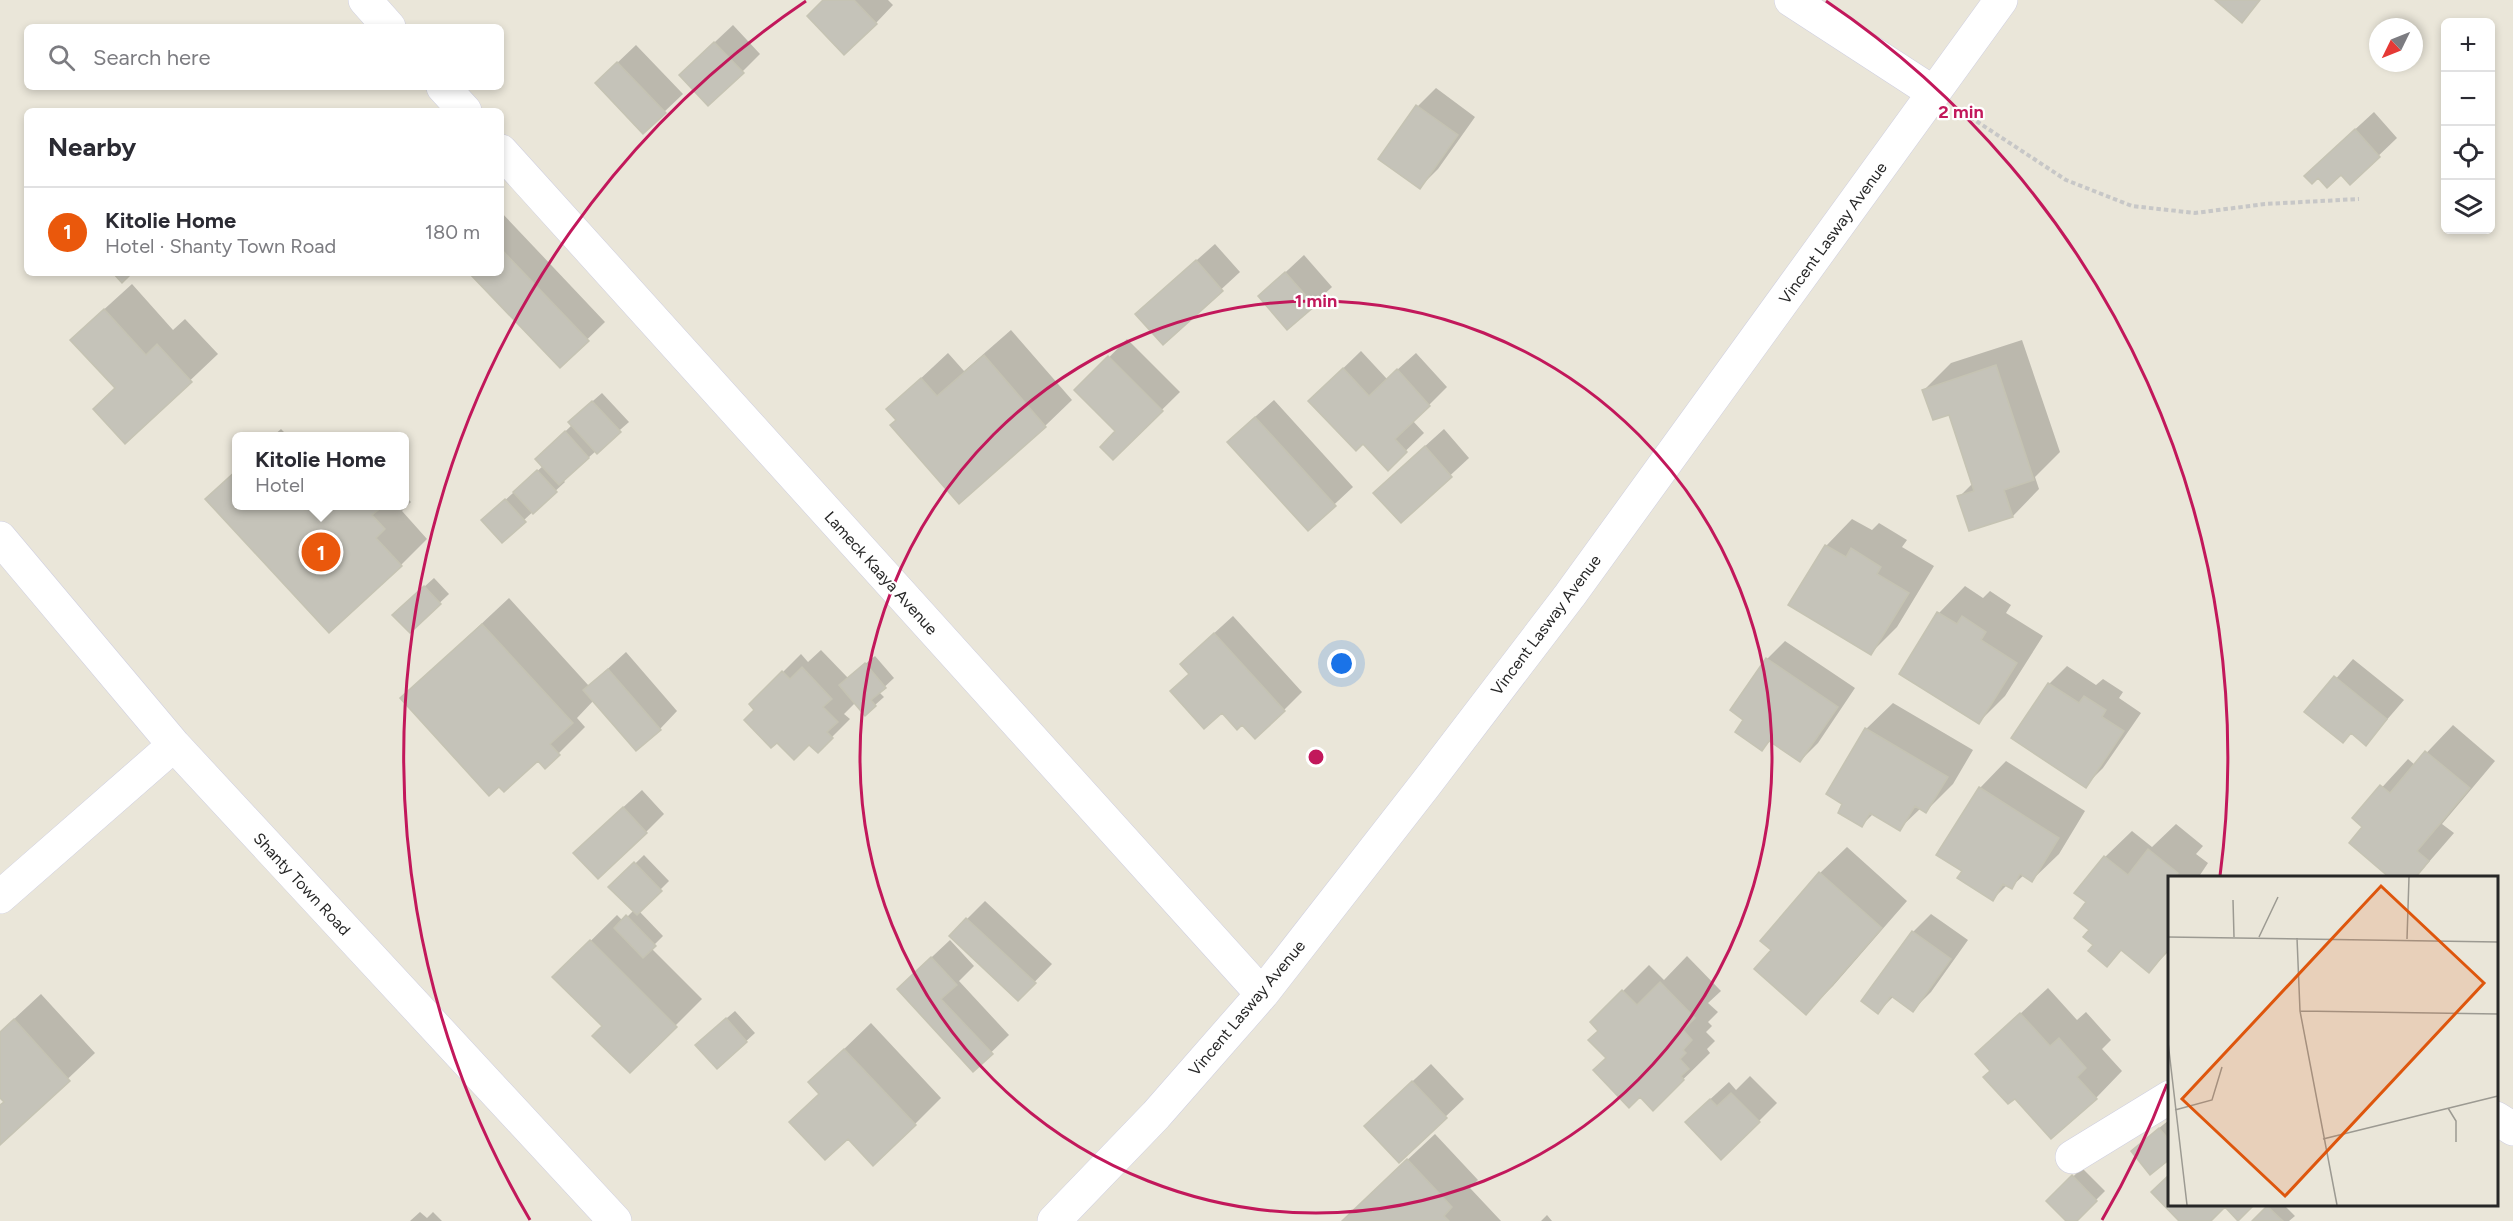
<!DOCTYPE html>
<html lang="en">
<head>
<meta charset="utf-8">
<style>
  body { margin:0; font-family:Figtree,sans-serif; background:#f2f2f3; color:#2b2b33 }
  .controls { position:absolute; right:18px; top:18px; display:grid; overflow:hidden; border-radius:9px; box-shadow:0 3px 9px #0003 }
  .controls button { width:54px; height:54px; display:grid; place-items:center; padding:0; border:0; border-bottom:2px solid #e1e1e2; background:#fff; color:#2b2b33; font:30px sans-serif }
  .compass { position:absolute; left:2369px; top:18px; width:54px; height:54px; border-radius:50%; background:#fff; box-shadow:0 3px 9px #0003; rotate:227deg }
  .you { position:absolute; left:1342px; top:664px; width:21px; height:21px; margin:-15px; border:4px solid #fff; border-radius:50%; background:#1a73e8; box-shadow:0 0 0 9px #1a73e833 }
  .badge { display:grid; place-items:center; width:39px; height:39px; border-radius:50%; background:#ea580c; color:#fff; font-size:20px; font-weight:700 }
  .pin { position:absolute; translate:-50% -50%; border:3px solid #fff; box-shadow:0 2px 6px #0006 }
  .popup { position:absolute; left:232px; top:432px; width:177px; height:78px; box-sizing:border-box; display:grid; place-content:center; border-radius:9px; background:#fff; filter:drop-shadow(0 2px 4px #0005); font-size:20px; white-space:nowrap; color:#7c7c81 }
  .popup b { font-size:22px; color:#2b2b33 }
  .popup::after { content:''; position:absolute; left:50%; top:100%; margin-left:-12px; border:12px solid transparent; border-top-color:#fff }
  .list { margin:0; padding:0; list-style:none }
  h2 { display:flex; justify-content:space-between; align-items:center; height:78px; margin:0; padding:0 24px; font-size:26px }
  h2 small { font-size:20px; font-weight:400; color:#7c7c81 }
  .list li { display:grid; grid-template-columns:39px 1fr auto; gap:18px; align-items:center; box-sizing:border-box; height:90px; padding:0 24px; border-top:2px solid #e1e1e2 }
  .list b { display:block; font-size:22px; white-space:nowrap }
  .list p { margin:0; font-size:20px; white-space:nowrap; color:#7c7c81 }
  .list em { font-size:20px; font-style:normal; color:#7c7c81 }
  .icon { flex:none; width:33px; height:33px; fill:none; stroke:currentColor; stroke-width:2; stroke-linecap:round; stroke-linejoin:round }
  .map { position:relative; flex:none; width:2513px; height:1221px; overflow:hidden }
  .search { position:absolute; background:#fff; box-shadow:0 3px 9px #0003; left:24px; top:24px; width:480px; height:66px; display:flex; align-items:center; gap:15px; box-sizing:border-box; padding:0 21px; border-radius:9px; color:#7c7c81; font-size:22px }
  .panel { position:absolute; background:#fff; box-shadow:0 3px 9px #0003; left:24px; top:108px; width:480px; height:168px; border-radius:9px }
  .map>svg:first-child { display:block }
  .shadow { fill:#0003 }
  .building { fill:#c5c3b9; stroke:#c5c3b3; stroke-width:1.5 }
  .lines { fill:none; stroke-linecap:round; stroke-linejoin:round }
  .minor-casing { stroke:#cfcfe0; stroke-width:34 }
  .path { stroke:#c7c7c7; stroke-width:4; stroke-dasharray:4.5 3; stroke-linecap:butt }
  .minor { stroke:#fff; stroke-width:33 }
  .ring { fill:none; stroke:#c2185b; stroke-width:3 }
  .labels { text-anchor:middle; dominant-baseline:central; stroke-width:4.5; stroke-linejoin:round; paint-order:stroke }
  .street-label { font-size:16px; fill:#272727; stroke:#fff }
  .inset-road { fill:none; stroke:#9c9a92; stroke-width:1.5 }
  .view { fill:#de560d; fill-opacity:0.15; stroke:#de560d; stroke-width:3 }
  .inset-edge { fill:none; stroke:#272727; stroke-width:3 }
  .centre { fill:#c2185b; stroke:#fff; stroke-width:3 }
  .ring-label { font-size:18px; text-anchor:middle; font-weight:bold; fill:#c2185b; stroke:#fff; stroke-width:4.5; stroke-linejoin:round; paint-order:stroke }
</style>
</head>
<body>
<div class="map">
<svg width="2513" height="1221" viewBox="0 0 2513 1221">
  <rect width="100%" height="100%" fill="#eae6d9"/>
  <path class="shadow" d="M825,0H888L893,5L876,23Z
    M733,25L760,54L742,72L699,57Z
    M636,45L683,94L643,132L615,65Z
    M1436,88L1475,117L1438,169L1420,187L1380,158L1418,106Z
    M2374,112L2397,138L2350,183L2324,158Z
    M501,212L605,322L560,366L471,273H501Z
    M1215,244L1240,272L1163,343L1155,297Z
    M1304,255L1332,287L1288,328L1260,296Z
    M132,284L173,330L185,319L218,354L125,442L116,387L99,314Z
    M1011,330L1072,400L1045,426L897,420L888,409L948,353L964,371Z
    M1127,339L1180,392L1113,458L1117,431L1077,390Z
    M2022,340L2060,452L2035,477L2039,489L2013,516L1970,529L1959,497L1973,483L1950,413L1924,390L1951,363Z
    M1361,351L1387,379L1416,353L1447,387L1413,421L1424,433L1388,468L1363,442L1328,383Z
    M602,393L629,422L563,480L565,482L524,520L492,512L543,466L546,450L572,425L578,414Z
    M1274,400L1353,487L1308,529L1247,424Z
    M281,429L288,436H273Z
    M1444,429L1469,458L1401,521L1393,475Z
    M237,469V506H405V496L411,502L402,511L427,539L401,565L207,499Z
    M1852,519L1872,530L1879,523L1907,540L1902,547L1934,566L1897,627L1871,653L1826,546Z
    M434,578L449,594L410,631L403,606Z
    M1965,586L1983,598L1990,591L2011,605L2006,613L2043,636L2005,696L1979,722L1901,673L1939,613Z
    M509,598L589,686L626,652L677,711L660,729L594,700L577,718L585,727L545,767L538,759L402,698Z
    M1233,616L1302,692L1284,710L1222,711L1172,691L1190,673L1200,646Z
    M1785,641L1855,688L1818,743L1800,761L1771,740L1762,749L1746,720L1767,659Z
    M821,650L848,678L875,656L894,678L879,692L884,697L875,705L855,703L844,714L850,719L818,751L751,704L801,654L808,662Z
    M2353,659L2404,700L2366,744L2352,731L2307,712Z
    M2067,666L2096,685L2103,679L2123,692L2119,698L2141,713L2103,768L2085,786L2013,738L2049,684Z
    M1893,703L1973,750L1953,784L1926,811L1921,808L1899,829L1873,814L1862,825L1866,729Z
    M2453,725L2495,761L2442,824L2454,833L2415,878L2354,818L2408,759L2415,765Z
    M2006,761L2085,811L2059,854L2032,880L2024,875L2011,887L2007,885L1993,899L1964,871L1938,855L1980,788Z
    M642,790L664,814L646,832L593,835Z
    M2176,824L2203,846L2196,854L2208,863L2198,878H2170V950L2149,971L2122,949L2107,965L2095,945L2088,902L2105,857L2132,831L2152,847Z
    M1847,847L1907,901L1833,986L1806,1013L1773,950L1820,873Z
    M644,855L669,881L639,911L663,936L651,948L702,999L630,1071L604,1026L554,977L617,915L623,921L634,910L611,887Z
    M985,901L1052,964L1018,999L967,919Z
    M1931,914L1968,940L1931,992L1913,1010L1894,996L1878,1012L1913,932Z
    M950,940L974,966L959,981L1009,1035L973,1070L917,971Z
    M1687,956L1721,991L1708,1003L1718,1012L1708,1022L1712,1026L1706,1032L1715,1041L1707,1049L1710,1053L1653,1109L1608,1058L1600,1031L1592,1022L1649,965L1664,980Z
    M2048,988L2077,1020L2086,1012L2111,1040L2102,1049L2122,1071L2096,1098L1992,1071L1977,1054Z
    M41,994L95,1053L0,1143V1105L5,1101L0,1096V1032Z
    M735,1011L755,1033L718,1067L706,1036Z
    M871,1023L941,1098L915,1124L848,1137L791,1122L820,1093L810,1082Z
    M1431,1064L1464,1099L1399,1161L1384,1108Z
    M1750,1076L1777,1103L1759,1121L1705,1104L1729,1082L1736,1090Z
    M2169,1120L2170,1157L2133,1151L2142,1142Z
    M1435,1134L1478,1180L1470,1188L1501,1221H1342Z
    M2082,1168L2105,1191L2075,1221H2068L2048,1201Z
    M2270,1204H2283L2295,1216L2289,1221H2254Z
    M420,1212L427,1218L433,1212L442,1221H410Z
    M1547,1215L1552,1221H1541Z"/>
  <path class="building" d="M823,0H854L877,24L844,55L807,16Z
    M2215,0H2260L2242,23Z
    M714,42L744,73L708,106L679,75Z
    M617,62L666,113L643,134L595,83Z
    M1416,105L1458,135L1420,189L1378,159Z
    M2355,129L2380,157L2350,185L2341,175L2327,188L2318,178L2312,184L2304,176Z
    M501,249L589,341L560,368L469,273H501Z
    M1196,260L1223,291L1163,345L1135,314Z
    M1285,272L1315,306L1287,330L1258,296Z
    M113,273H132L122,283Z
    M104,309L146,355L157,344L192,382L125,444L93,409L115,388L70,340Z
    M984,355L1046,427L959,504L890,425L896,420L886,409L921,378L937,396Z
    M1108,356L1163,411L1113,460L1100,447L1115,431L1074,390Z
    M1996,365L2034,480L2004,490L2013,517L1969,531L1957,496L1974,491L1949,415L1933,420L1922,390Z
    M1343,368L1369,396L1397,369L1430,406L1395,439L1407,452L1388,471L1363,444L1356,451L1308,401Z
    M592,401L621,432L597,454L568,422Z
    M1255,417L1336,506L1308,531L1227,442Z
    M565,431L589,458L559,485L535,459Z
    M1425,446L1452,477L1401,523L1373,493Z
    M237,470V506H300L305,510L310,506H383L372,515L385,529L376,538L402,566L329,633L205,499Z
    M537,470L557,492L533,514L513,492Z
    M505,499L526,522L502,543L481,520Z
    M1825,545L1846,557L1851,548L1881,567L1877,574L1909,593L1871,655L1788,605Z
    M424,586L441,604L410,633L392,615Z
    M1937,612L1957,624L1962,616L1986,632L1981,640L2017,663L1979,724L1899,674Z
    M482,624L573,723L550,744L560,755L545,769L538,761L504,792L499,787L489,796L400,698Z
    M1214,633L1285,711L1255,739L1242,725L1237,730L1222,713L1204,729L1170,691L1189,674L1180,664Z
    M1766,658L1838,707L1800,762L1769,741L1762,751L1735,732L1743,720L1730,710Z
    M865,663L886,688L871,700L876,706L865,716L839,685Z
    M802,667L832,699L823,707L838,722L827,732L833,738L818,753L809,745L794,760L777,743L771,748L744,720L754,710L749,704L782,671L790,679Z
    M608,669L661,730L636,751L583,690Z
    M2334,676L2387,719L2366,746L2351,733L2343,743L2304,712Z
    M2048,683L2079,703L2084,696L2106,710L2102,717L2124,731L2086,788L2011,738Z
    M1865,728L1948,777L1926,813L1915,806L1900,831L1870,813L1862,827L1838,813L1842,804L1826,794Z
    M2425,751L2470,788L2417,851L2429,861L2415,878H2390L2349,843L2362,827L2352,818L2380,785L2390,793Z
    M1979,787L2059,838L2032,882L2020,874L2012,889L2003,884L1993,901L1957,878L1962,871L1936,855Z
    M623,807L647,833L598,879L573,853Z
    M2148,849L2178,873L2174,878H2170V947L2149,973L2121,950L2107,967L2088,951L2093,945L2083,937L2089,930L2074,918L2086,902L2074,893L2104,856L2128,875Z
    M634,862L662,891L637,915L608,887Z
    M1819,872L1882,928L1806,1015L1754,969L1771,950L1760,941Z
    M626,915L656,946L643,958L614,928Z
    M966,918L1036,983L1018,1001L949,936Z
    M1912,931L1951,959L1913,1012L1891,996L1878,1014L1861,1001Z
    M590,940L677,1027L630,1073L592,1036L602,1026L552,977Z
    M931,957L957,985L941,999L993,1054L973,1072L897,989Z
    M1660,982L1695,1018L1683,1030L1692,1040L1683,1050L1686,1053L1680,1059L1689,1069L1681,1076L1684,1080L1653,1111L1640,1097L1629,1108L1593,1070L1606,1058L1588,1040L1598,1031L1590,1022L1622,990L1637,1005Z
    M2020,1013L2050,1046L2059,1038L2086,1068L2077,1077L2097,1099L2051,1139L2015,1099L2008,1104L1983,1077L1990,1071L1975,1054Z
    M726,1018L747,1042L717,1069L695,1045Z
    M14,1019L70,1081L0,1145V1105L4,1102L0,1098V1032Z
    M844,1049L916,1125L873,1166L848,1139L825,1160L789,1122L819,1094L808,1082Z
    M1412,1081L1447,1118L1399,1163L1364,1126Z
    M1731,1093L1760,1122L1721,1160L1685,1122L1710,1099L1717,1106Z
    M2159,1128L2170,1141V1159L2150,1175L2131,1151Z
    M1407,1159L1452,1207L1444,1216L1449,1221H1342Z
    M2170,1174V1204H2255L2238,1221L2225,1207L2211,1221H2179L2151,1192Z
    M2072,1175L2097,1201L2077,1221H2066L2046,1201Z
    M2267,1206L2283,1221H2252Z"/>
  <g class="lines">
    <defs>
      <path id="minor" d="M365,0L389,27
        M1791,0L1934,93
        M443,87L465,111
        M501,151L1262,994
        M0,538L174,745L615,1221
        M0,897L174,745
        M2496,1118L2513,1129
        M2072,1157L2170,1097
        M1054,1221L1156,1115L1262,994L1425,785L1570,595L2001,0"/>
    </defs>
    <use href="#minor" class="minor-casing"/>
    <path class="path" d="M1964,113L2066,180L2132,206L2195,213L2265,204L2359,199"/>
    <use href="#minor" class="minor"/>
  </g>
  <g class="ring">
    <circle cx="1316" cy="757" r="456"/>
    <path d="M2167 1084A912 912 0 0 1 2102 1220M530 1220A912 912 0 0 1 806 1M1826 1A912 912 0 0 1 2220 876"/>
  </g>
  <g class="labels">
    <g class="street-label">
      <text transform="translate(1833 233) rotate(-54)">Vincent Lasway Avenue</text>
      <text transform="translate(881 573) rotate(48)">Lameck Kaaya Avenue</text>
      <text transform="translate(1546 625) rotate(-53)">Vincent Lasway Avenue</text>
      <text transform="translate(302 884) rotate(47)">Shanty Town Road</text>
      <text transform="translate(1247 1008) rotate(-50)">Vincent Lasway Avenue</text>
    </g>
  </g>
  <g transform="translate(2168 876)">
    <rect width="330" height="330" fill="#eae6d9"/>
    <path class="inset-road" d="M65,24L66,61M0,61L330,66M91,61L110,21M129,62L132,135L169,329M239,63L241,1M132,135L330,138M0,166L19,329M280,232L288,245V266M7,234L44,224L54,191M155,263L330,220"/>
    <path class="view" d="M213,10L316,107L117,320L14,223Z"/>
    <rect width="330" height="330" class="inset-edge"/>
  </g>
  <circle cx="1316" cy="757" r="9" class="centre"/>
  <g class="ring-label">
    <text x="1961" y="118">2 min</text>
    <text x="1316" y="307">1 min</text>
  </g>
</svg>
<div class="controls">
<button>+</button>
<button>−</button>
<button><svg class="icon" aria-label="locate" viewBox="0 0 24 24"><circle cx="12" cy="12" r="6"/><path d="M12 2v4M12 18v4M2 12h4M18 12h4"/></svg></button>
<button><svg class="icon" aria-label="layers" viewBox="0 0 24 24"><path d="M12 4l9 5-9 5-9-5zM3 14l9 5 9-5"/></svg></button>
</div>
<svg class="compass" viewBox="-18 -18 36 36"><path d="M0-13l5 13h-10z" fill="#e53935"/><path d="M0 13l5-13h-10z" fill="#7c7c81"/></svg>
<div class="you"></div>
<div class="pin badge" style="left:321px;top:552px">1</div>
<div class="popup"><b>Kitolie Home</b>Hotel</div>
<div class="search"><svg class="icon" aria-label="search" viewBox="0 0 24 24"><circle cx="10" cy="10" r="6"/><path d="M15 15l6 6"/></svg>Search here</div>
<section class="panel">
<h2>Nearby<small></small></h2>
<ul class="list">
<li><span class="badge">1</span><div><b>Kitolie Home</b><p>Hotel · Shanty Town Road</p></div><em>180 m</em></li>
</ul>
</section>
</div>
</body>
</html>
